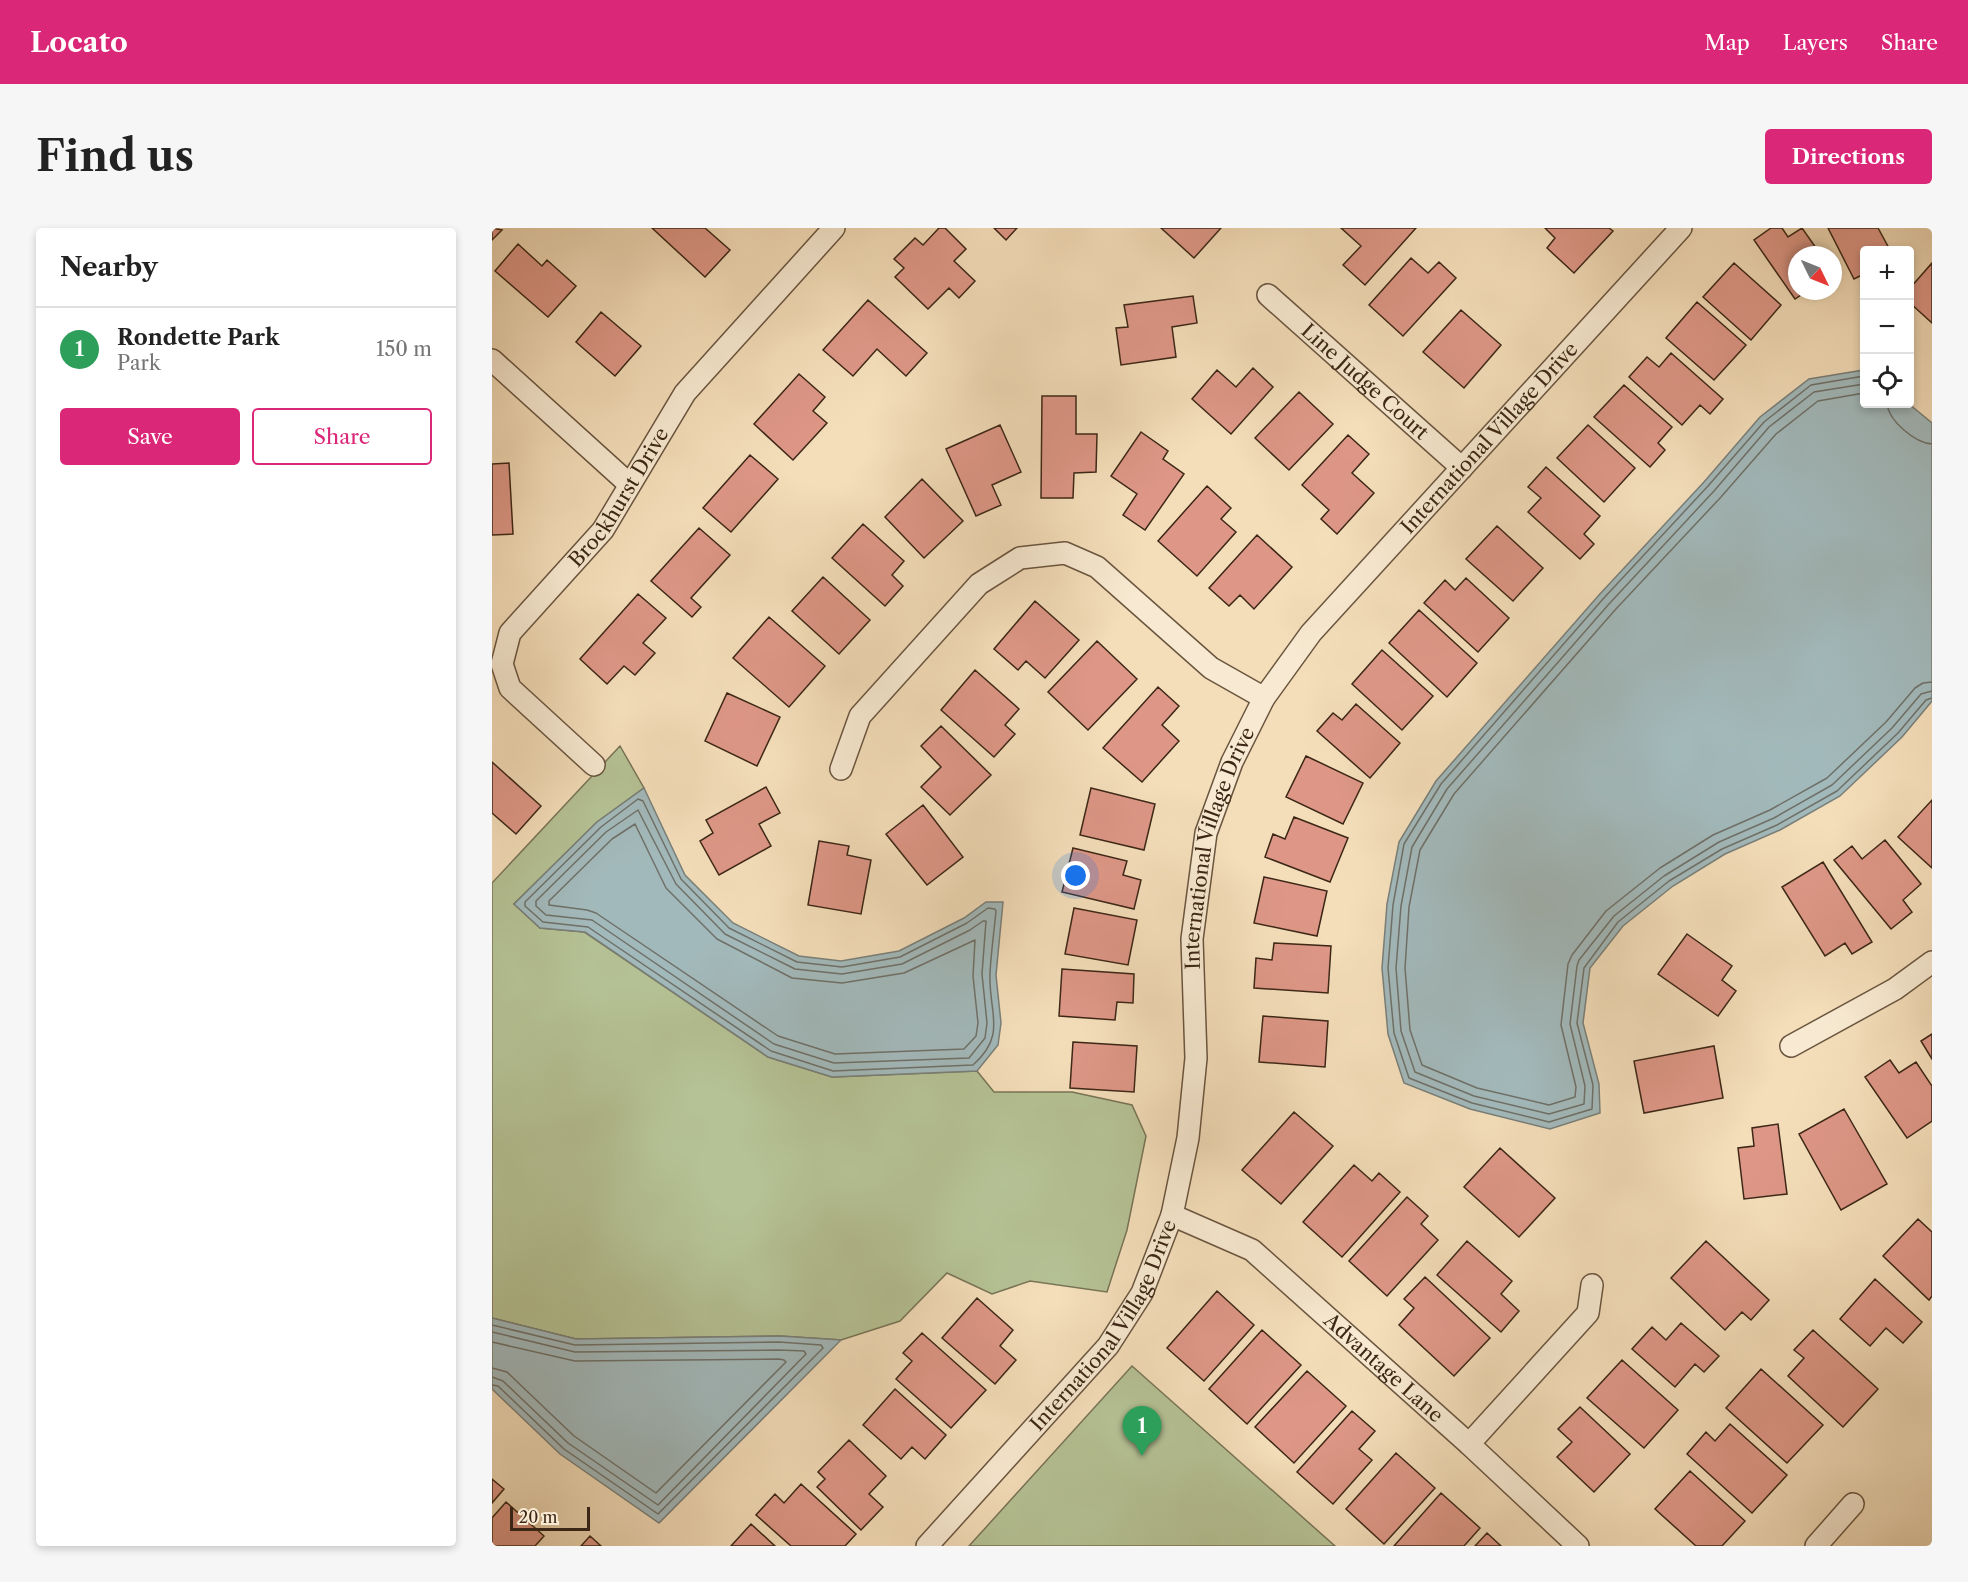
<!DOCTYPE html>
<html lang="en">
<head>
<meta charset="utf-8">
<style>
  body { margin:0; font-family:"Libre Caslon Text",serif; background:#f6f6f6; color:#222 }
  .controls { position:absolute; right:18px; top:18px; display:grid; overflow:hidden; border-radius:6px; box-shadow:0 3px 9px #0003 }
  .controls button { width:54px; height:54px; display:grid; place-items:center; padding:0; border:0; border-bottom:2px solid #e0e0e0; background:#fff; color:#222; font:30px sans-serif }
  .compass { position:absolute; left:1296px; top:18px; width:54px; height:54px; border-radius:50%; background:#fff; box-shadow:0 3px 9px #0003; rotate:133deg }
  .scale { position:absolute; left:18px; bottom:15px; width:80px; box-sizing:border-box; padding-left:6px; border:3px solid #3c2716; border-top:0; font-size:16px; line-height:21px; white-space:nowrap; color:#3c2716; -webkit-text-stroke:4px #f8ead2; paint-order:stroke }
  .you { position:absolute; left:584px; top:648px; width:21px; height:21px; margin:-15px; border:4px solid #fff; border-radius:50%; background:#1a73e8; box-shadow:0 0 0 9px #1a73e833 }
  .badge { display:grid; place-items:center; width:39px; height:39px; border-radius:50%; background:#db2777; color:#fff; font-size:20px; font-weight:700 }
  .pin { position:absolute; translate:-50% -50px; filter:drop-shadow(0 2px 3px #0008) }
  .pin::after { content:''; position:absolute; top:32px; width:21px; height:18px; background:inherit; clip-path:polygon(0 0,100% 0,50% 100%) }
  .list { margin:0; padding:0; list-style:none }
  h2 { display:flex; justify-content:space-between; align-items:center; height:78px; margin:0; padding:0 24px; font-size:26px }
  h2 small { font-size:20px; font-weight:400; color:#767676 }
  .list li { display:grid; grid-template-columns:39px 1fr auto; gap:18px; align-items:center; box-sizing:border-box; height:84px; padding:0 24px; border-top:2px solid #e0e0e0 }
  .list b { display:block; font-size:22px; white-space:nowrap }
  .list p { margin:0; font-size:20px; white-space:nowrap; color:#767676 }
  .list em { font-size:20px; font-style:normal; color:#767676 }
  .actions { display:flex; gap:12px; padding:18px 24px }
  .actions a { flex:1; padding:14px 0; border:2px solid #db2777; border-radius:6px; text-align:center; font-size:21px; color:#db2777 }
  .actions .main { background:#db2777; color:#fff }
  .icon { flex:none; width:33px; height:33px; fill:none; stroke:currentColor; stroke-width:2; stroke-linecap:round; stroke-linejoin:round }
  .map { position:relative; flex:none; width:1440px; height:1318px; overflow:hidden; border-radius:6px }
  header { display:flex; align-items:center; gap:36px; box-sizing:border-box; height:84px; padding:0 30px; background:#db2777; color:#fff }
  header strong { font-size:28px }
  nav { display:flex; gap:33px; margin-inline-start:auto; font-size:21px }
  .intro { display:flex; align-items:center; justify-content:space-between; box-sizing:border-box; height:144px; padding:0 36px }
  h1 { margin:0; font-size:42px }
  .button { padding:15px 27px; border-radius:6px; background:#db2777; color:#fff; font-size:21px; font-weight:700 }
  main { display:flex; gap:36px; padding:0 36px }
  aside { flex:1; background:#fff; border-radius:6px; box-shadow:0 3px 9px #0003 }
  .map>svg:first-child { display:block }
  .green { fill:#b5c295; stroke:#787456; stroke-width:1.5 }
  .water { fill:#a2b9bb; stroke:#797f79; stroke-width:1.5 }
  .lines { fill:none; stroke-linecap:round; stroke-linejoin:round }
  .shore { stroke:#6f7068; stroke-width:1.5 }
  .building { fill:#de9787; stroke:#3c2716; stroke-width:1.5 }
  .minor-casing { stroke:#6a553f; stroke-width:24 }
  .minor { stroke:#f8ead2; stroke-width:21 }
  .labels { text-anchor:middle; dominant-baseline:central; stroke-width:4.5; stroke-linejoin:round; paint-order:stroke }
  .street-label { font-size:20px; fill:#3c2716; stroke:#f8ead2 }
</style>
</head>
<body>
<header>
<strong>Locato</strong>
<nav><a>Map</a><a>Layers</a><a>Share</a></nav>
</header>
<div class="intro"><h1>Find us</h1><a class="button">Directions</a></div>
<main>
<aside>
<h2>Nearby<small></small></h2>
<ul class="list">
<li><span class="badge" style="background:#2e9e5b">1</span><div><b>Rondette Park</b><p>Park</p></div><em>150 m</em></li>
</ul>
<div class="actions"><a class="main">Save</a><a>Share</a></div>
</aside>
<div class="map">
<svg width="1440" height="1318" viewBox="0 0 1440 1318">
  <rect width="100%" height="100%" fill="#f4deba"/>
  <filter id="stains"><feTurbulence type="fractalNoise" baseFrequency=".00333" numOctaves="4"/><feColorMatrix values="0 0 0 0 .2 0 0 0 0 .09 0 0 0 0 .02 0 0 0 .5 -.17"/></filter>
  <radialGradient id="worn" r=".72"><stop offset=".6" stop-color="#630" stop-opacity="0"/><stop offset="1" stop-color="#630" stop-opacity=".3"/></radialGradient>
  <path class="green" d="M128,518L152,560L105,594L22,676L48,700L92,704L276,829L340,849L485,843L502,864H580L640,877L654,908L635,1002L615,1064L538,1053L500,1066L455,1045L408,1093L349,1112L288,1108L84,1111L0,1090V655Z
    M640,1138L843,1318H477Z"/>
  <path class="water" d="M1372,142V176H1417L1440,195V473L1410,509L1348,568L1288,602L1233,626L1181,658L1131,698L1098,740L1091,795L1107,856L1108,885L1058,901L978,881L912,855L896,806L890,740L895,676L907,614L944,553L1107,367L1212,254L1268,189L1317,151Z
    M152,560L193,647L241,695L307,728L349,733L407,723L472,690L494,674H511L504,747L509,795L506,817L485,843L340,849L276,829L93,704L48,700L22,676L105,594Z
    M0,1090L84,1111L288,1108L349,1112L167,1295L68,1226L0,1161Z"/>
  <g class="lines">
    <path class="shore" d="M1372,148L1319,157L1272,194L1216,258L1111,371L949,556L912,616L901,677L896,740L902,805L917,850L980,875L1057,894L1100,881L1101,857L1085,795L1092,740L1126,694L1177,653L1230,621L1285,597L1345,563L1406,505L1434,472L1440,470
      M1372,156L1322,164L1277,199L1222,263L1117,376L955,561L920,619L909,678L904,740L909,803L923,844L982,868L1057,886L1092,876L1093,858L1078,796L1085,738L1087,732L1122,688L1172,648L1227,614L1282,590L1340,557L1400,500L1429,466L1440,463
      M1372,165L1326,173L1284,206L1229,269L1123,382L962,566L928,622L917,679L913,740L918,802L930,837L985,860L1057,877L1083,869L1084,859L1069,797L1076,736L1080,727L1114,683L1168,640L1221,607L1278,582L1335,550L1394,494L1423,460L1431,455L1440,454
      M1395,176C1397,193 1423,215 1440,216
      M146,571L151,573L189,651L237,700L305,734L350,739L408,729L475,695L496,680L503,681L504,683C502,704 499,725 498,745C496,784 516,806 481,837L341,843L279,823L96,699L51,694L33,678V674L109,599Z
      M146,582L184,656L233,706L303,741L350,746L410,736L478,702L491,693H494L490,746L495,795L493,810L477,830L342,835L282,816L100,692L54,687L44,678V673L114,604Z
      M143,596L174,660L225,711L300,750L350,755L412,745L483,712L481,748L486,795L484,808L472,821L343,826L286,808L104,685L95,682L57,677V673L120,611Z
      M0,1097L83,1117L287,1114L329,1117L331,1120L166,1286L72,1221L6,1158L0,1157
      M0,1104L83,1124L287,1122L312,1123L314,1126L166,1277L76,1215L11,1153L0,1149
      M0,1114L83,1133L287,1131L292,1132L294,1134L164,1265L82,1208L15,1144L0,1140"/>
  </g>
  <path class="building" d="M0,0L10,2L0,12Z
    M160,0H213L238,22L213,49Z
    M447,0H453L474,21L462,33L483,53L467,70L457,60L436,81L403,49L412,40L402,31L423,10L431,17Z
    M502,0H525L514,12Z
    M669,0H729L702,30Z
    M849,0H924L873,57L851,37L869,18Z
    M1053,0H1117L1121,3L1082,45L1055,20L1063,10Z
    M1279,0H1290L1296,9L1310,0L1329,27H1305V63H1315L1303,71L1262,12Z
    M1336,0H1386L1398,22H1372V46L1362,51Z
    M26,16L50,38L55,32L84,58L56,89L3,43Z
    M919,30L936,45L947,34L964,50L911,108L877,77Z
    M1242,35L1289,77L1259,112L1211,69Z
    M1440,35V95L1418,75V60Z
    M701,68L705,95L680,99L684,129L629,137L624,100L636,99L632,77Z
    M376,72L435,125L414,148L385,121L361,148L331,122Z
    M1205,74L1254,117L1222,152L1174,110Z
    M969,82L1009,117L972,160L931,124Z
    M109,84L149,118L123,148L84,114Z
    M1179,125L1231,171L1218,186L1208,177L1190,197L1137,149L1155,129L1167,139Z
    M761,140L781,159L739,206L700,171L725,142L744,159Z
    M307,146L333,169L321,183L335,195L301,232L262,196Z
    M1132,157L1180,199L1166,215L1173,222L1158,239L1102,189Z
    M807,164L841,196L797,242L763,210Z
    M550,168H584V206H605L604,244L582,245L581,270H549Z
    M508,197L529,244L500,257L509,277L484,288L454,221Z
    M1096,197L1143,240L1112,274L1065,230Z
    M649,204L676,223L671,231L692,246L653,302L631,287L645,266L619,248Z
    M856,207L877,226L860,245L882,265L845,306L829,291L837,282L810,257Z
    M258,227L286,251L239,304L211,280Z
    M17,235L21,306L0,307V236Z
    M1054,239L1108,288L1092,306L1102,316L1088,331L1036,284L1049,270L1036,259Z
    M430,251L471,293L432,330L393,289Z
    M715,258L739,280L729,291L744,304L705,348L666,313Z
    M371,296L412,333L400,347L411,358L393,378L340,330Z
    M1005,298L1051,340L1021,373L974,331Z
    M207,300L238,327L199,370L209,379L200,389L159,353Z
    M765,307L800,339L762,381L748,367L737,378L717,360Z
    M331,349L378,392L347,426L300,383Z
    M974,350L1017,390L986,424L932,375L953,352L963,362Z
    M146,366L174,390L151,415L163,425L143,447L132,438L115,456L88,431Z
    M543,373L587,412L553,450L534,433L526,442L502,421Z
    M927,382L985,435L955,469L897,415Z
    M277,389L333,438L297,479L241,430Z
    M605,413L645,451L596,502L556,464Z
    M890,422L941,468L910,502L860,456Z
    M483,442L527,481L513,497L523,506L502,529L449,482Z
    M666,459L687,478L670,497L687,513L650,554L611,520Z
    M235,465L288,489L265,538L213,513Z
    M864,476L908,515L878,550L825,503L841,485L850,492Z
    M449,498L499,547L458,587L429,559L449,539L429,518Z
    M814,528L871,555L851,596L794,569Z
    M0,534L49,578L24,606L0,585Z
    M274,559L288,585L267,596L279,618L227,647L208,613L221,605L214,592Z
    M599,560L663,576L652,622L588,607Z
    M1440,572V640L1406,609Z
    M431,577L471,629L435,657L394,606Z
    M802,589L856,610L838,654L773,629L781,606L793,611Z
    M1393,612L1429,656L1411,672L1420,684L1399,701L1342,632L1360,618L1370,631Z
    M327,613L357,618L355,627L379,632L369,686L316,677Z
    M581,620L635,633L631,647L649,652L642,681L570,664Z
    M1331,634L1380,714L1360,726L1353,715L1333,728L1290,659Z
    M772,649L835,663L825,708L762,695Z
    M582,680L645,692L636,737L573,726Z
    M1195,706L1240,738L1230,752L1244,763L1226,788L1166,746Z
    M782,715L839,718L836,765L762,760L764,730L780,732Z
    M570,741L642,746L641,775L625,774L623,792L567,788Z
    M771,788L836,793L833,839L767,834Z
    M1440,806V831L1429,813Z
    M581,814L645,818L642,864L578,860Z
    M1222,818L1231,870L1152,885L1142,833Z
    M1398,832L1407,845L1424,834L1440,858V893L1415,910L1373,849Z
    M1352,881L1395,956L1349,982L1307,906Z
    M802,884L841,918L789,976L750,942Z
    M1286,896L1295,966L1252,971L1246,920L1262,918L1260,900Z
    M1008,920L1063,970L1027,1009L972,959Z
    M862,937L880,953L887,945L908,964L850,1029L811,994Z
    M915,969L936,988L929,996L946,1012L895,1068L857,1033Z
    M1426,991L1440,1004V1068L1437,1072L1391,1028Z
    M975,1013L1020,1053L1009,1066L1027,1083L1009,1104L945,1047Z
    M1214,1013L1277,1072L1259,1092L1250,1084L1233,1102L1179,1050Z
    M933,1049L998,1110L962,1148L907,1097L922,1080L912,1071Z
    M1383,1051L1430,1094L1411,1115L1394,1100L1378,1118L1348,1091Z
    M725,1063L762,1097L712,1153L675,1120Z
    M485,1070L521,1102L508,1118L524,1132L503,1156L450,1110Z
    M1189,1095L1227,1128L1212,1144L1203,1136L1183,1159L1140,1121L1160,1099L1174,1112Z
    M770,1102L809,1137L755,1196L717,1161Z
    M1321,1102L1386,1161L1351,1199L1296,1148L1312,1130L1302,1122Z
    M430,1105L494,1162L459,1200L404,1151L420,1133L411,1125Z
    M1130,1132L1186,1182L1152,1220L1095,1170Z
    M1269,1141L1331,1197L1295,1235L1234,1180Z
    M815,1143L854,1178L802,1235L763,1199Z
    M403,1161L454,1207L433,1231L420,1219L409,1231L371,1197Z
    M1088,1179L1138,1226L1102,1264L1065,1229L1080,1214L1066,1201Z
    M860,1183L883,1203L867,1221L880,1232L841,1276L805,1244Z
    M1238,1196L1295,1247L1260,1285L1195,1226L1214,1204L1223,1213Z
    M357,1212L394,1248L377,1266L391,1279L369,1302L325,1259L333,1251L326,1244Z
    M904,1225L943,1260L892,1316L854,1281Z
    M1198,1243L1253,1293L1230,1318H1204L1163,1281Z
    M0,1251L12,1261L0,1275Z
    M309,1256L364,1306L353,1318H299L264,1287L283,1266L292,1275Z
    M949,1265L988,1300L972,1318H902Z
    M14,1274L52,1308L43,1318H0V1290Z
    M259,1296L283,1318H239Z
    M995,1305L1009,1318H983Z
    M98,1308L109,1318H89Z"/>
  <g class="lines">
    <defs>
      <g id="minor">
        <path id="s1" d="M776,67L970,240"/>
        <path d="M0,132L137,256"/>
        <path id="s2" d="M102,537L18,460L10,436L18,405L111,302L193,165L342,0"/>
        <path d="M349,541L368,488L487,356L528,330L573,325L605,339L719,440L772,470"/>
        <path d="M1299,818L1403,761L1440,734"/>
        <path id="s3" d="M680,987L760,1022L977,1216L1086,1318"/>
        <path d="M977,1216L1096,1085L1100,1057"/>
        <path id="s4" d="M435,1318L616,1118L650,1065L680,987L696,910L704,830L700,711L714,605L740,534L772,470L819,405L1189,0"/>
        <path d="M1324,1318L1361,1276"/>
      </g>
    </defs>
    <use href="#minor" class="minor-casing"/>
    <use href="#minor" class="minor"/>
  </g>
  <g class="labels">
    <g class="street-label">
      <text stroke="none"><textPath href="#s1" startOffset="130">Line Judge Court</textPath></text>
      <text stroke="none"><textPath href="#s4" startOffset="1293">International Village Drive</textPath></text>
      <text stroke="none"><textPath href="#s2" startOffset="346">Brockhurst Drive</textPath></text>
      <text stroke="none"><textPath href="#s4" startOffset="789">International Village Drive</textPath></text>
      <text stroke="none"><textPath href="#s4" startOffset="285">International Village Drive</textPath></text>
      <text stroke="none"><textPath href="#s3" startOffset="264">Advantage Lane</textPath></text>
    </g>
  </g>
  <rect width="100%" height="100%" filter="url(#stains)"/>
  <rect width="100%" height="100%" fill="url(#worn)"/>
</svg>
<div class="controls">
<button>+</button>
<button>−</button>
<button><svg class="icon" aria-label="locate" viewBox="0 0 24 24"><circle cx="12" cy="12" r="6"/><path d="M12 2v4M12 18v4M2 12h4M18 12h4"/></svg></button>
</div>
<svg class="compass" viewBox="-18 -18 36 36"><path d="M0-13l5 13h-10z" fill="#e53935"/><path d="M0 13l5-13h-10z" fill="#767676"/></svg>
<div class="scale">20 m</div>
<div class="you"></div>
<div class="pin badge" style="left:650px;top:1228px;background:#2e9e5b">1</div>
</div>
</main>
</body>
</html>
